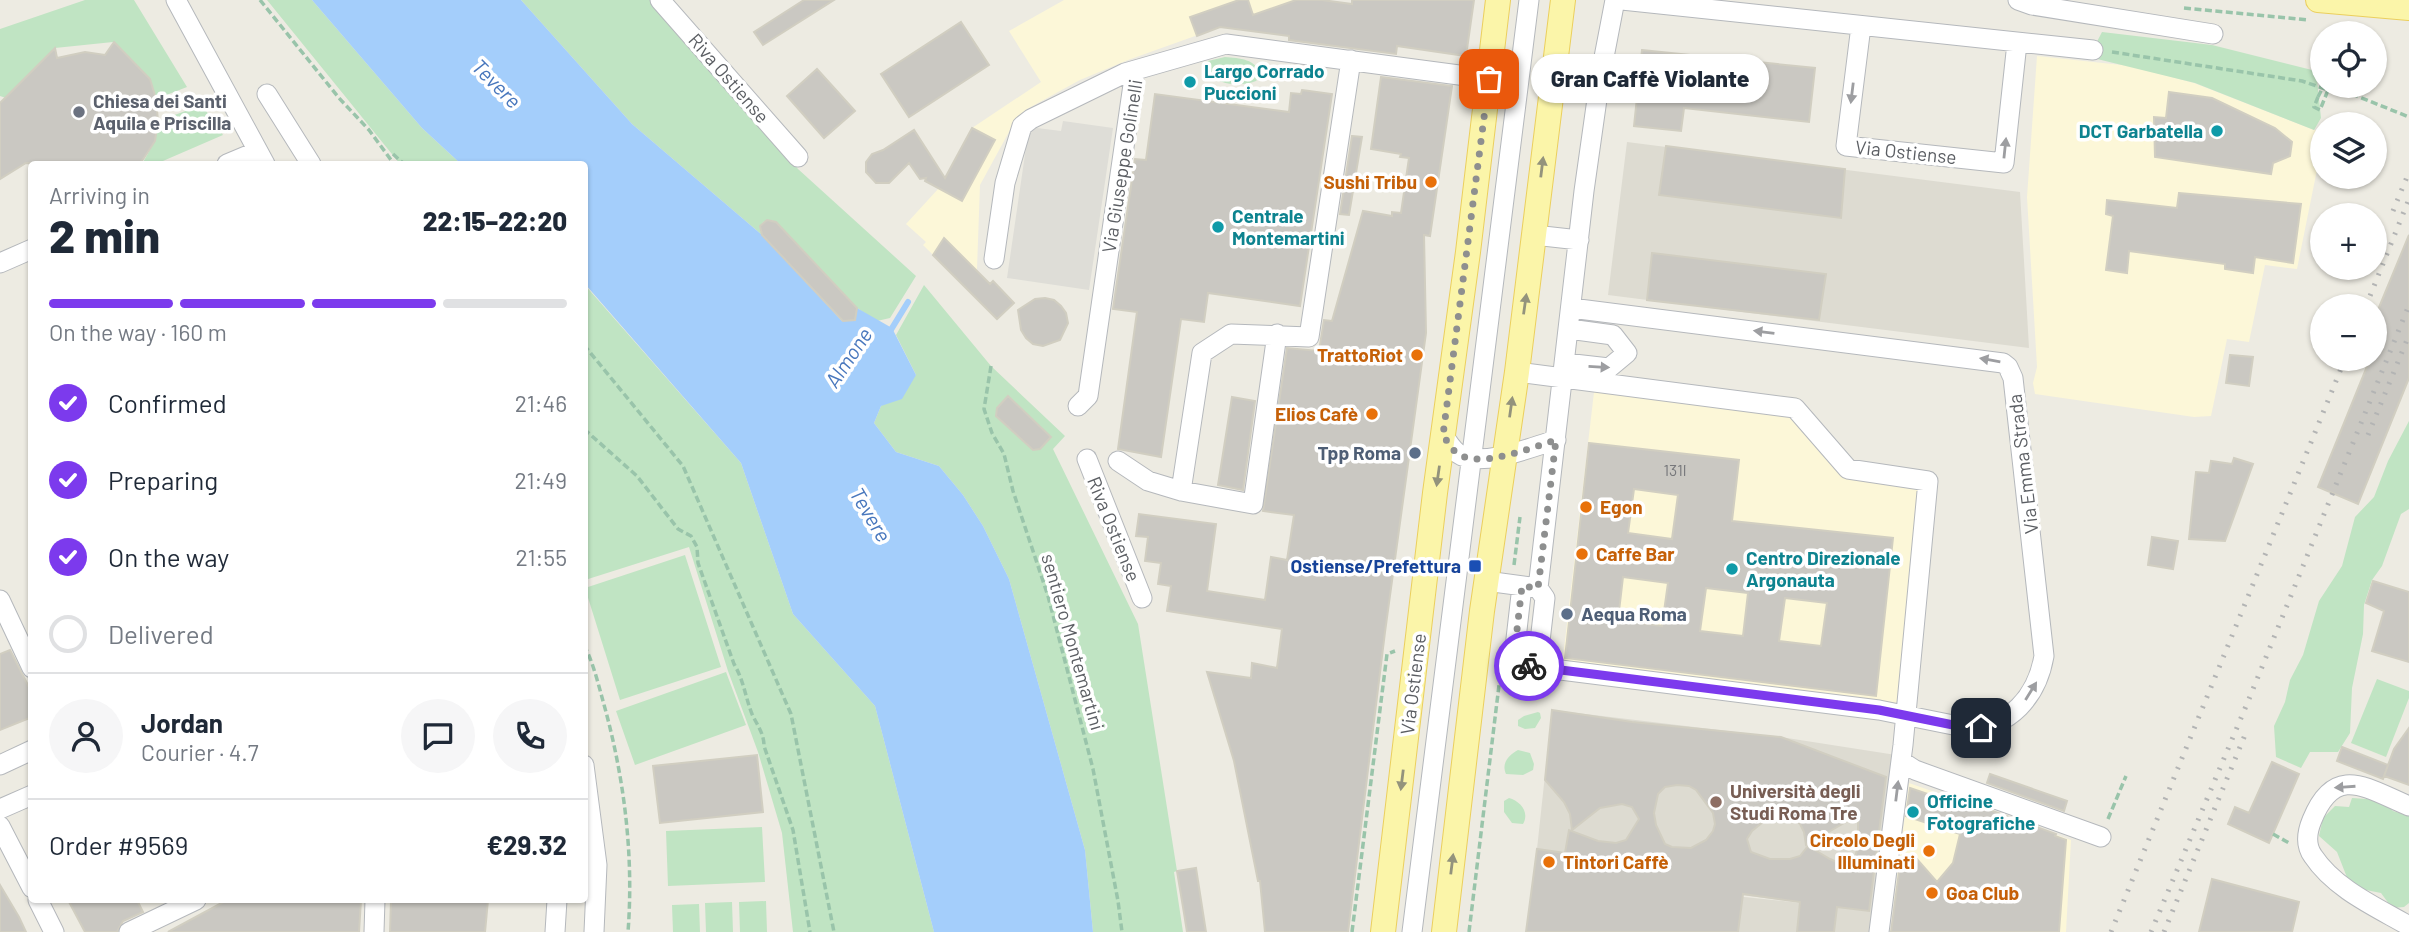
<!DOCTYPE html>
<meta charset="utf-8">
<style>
:root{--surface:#fff;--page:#f6f6f7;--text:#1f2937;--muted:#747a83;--line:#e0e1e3;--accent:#7c3aed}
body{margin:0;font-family:Barlow,sans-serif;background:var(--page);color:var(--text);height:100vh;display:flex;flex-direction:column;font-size:26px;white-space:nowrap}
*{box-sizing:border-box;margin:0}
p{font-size:23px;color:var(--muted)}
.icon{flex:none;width:38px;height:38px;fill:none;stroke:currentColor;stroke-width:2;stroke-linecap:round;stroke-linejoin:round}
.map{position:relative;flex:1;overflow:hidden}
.panel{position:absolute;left:28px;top:161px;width:560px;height:742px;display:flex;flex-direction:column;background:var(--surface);border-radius:7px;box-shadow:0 2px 5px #0004}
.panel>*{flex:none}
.buttons{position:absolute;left:2310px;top:21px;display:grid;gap:14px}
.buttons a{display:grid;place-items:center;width:77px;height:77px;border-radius:50%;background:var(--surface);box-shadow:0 2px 5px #0004;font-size:35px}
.pin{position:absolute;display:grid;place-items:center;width:60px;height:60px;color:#fff;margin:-30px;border-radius:14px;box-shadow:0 4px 10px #0006}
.courier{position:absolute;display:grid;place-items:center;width:70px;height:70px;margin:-35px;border:5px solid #7c3aed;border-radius:50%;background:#fff;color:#222;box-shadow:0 2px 9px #0007}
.bubble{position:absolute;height:49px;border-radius:24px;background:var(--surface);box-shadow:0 2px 5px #0004;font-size:23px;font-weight:800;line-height:49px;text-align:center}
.head em{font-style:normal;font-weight:800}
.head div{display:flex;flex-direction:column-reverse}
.head{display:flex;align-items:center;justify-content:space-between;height:119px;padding:0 21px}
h1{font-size:46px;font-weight:800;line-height:52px}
.bar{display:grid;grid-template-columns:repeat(4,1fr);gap:10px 7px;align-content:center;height:84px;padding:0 21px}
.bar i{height:9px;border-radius:5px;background:var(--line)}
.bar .selected{background:var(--accent)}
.bar p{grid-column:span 4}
.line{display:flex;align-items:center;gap:18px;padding:0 21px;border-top:2px solid var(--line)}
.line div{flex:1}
.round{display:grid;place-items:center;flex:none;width:74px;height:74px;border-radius:37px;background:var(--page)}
ol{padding:0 21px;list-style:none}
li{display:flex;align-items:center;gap:21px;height:77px}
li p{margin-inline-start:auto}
li .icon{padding:7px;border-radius:50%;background:var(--accent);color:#fff;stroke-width:4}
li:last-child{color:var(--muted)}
li i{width:38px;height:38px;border:4px solid var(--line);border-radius:50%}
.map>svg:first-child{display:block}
.commercial{fill:#fcf7d8}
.industrial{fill:#deddd7}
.education{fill:#dddbd1}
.green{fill:#c0e4c3}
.water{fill:#a4cefb}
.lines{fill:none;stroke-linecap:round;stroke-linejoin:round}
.stream{stroke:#a4cefb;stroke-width:6}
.building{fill:#cac8c2;stroke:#d1cec1;stroke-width:2;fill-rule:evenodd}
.minor-casing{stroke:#b5b8bc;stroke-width:21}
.major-casing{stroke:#ebcf5d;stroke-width:26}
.path{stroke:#99c4aa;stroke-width:3.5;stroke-dasharray:7 3.5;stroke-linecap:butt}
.minor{stroke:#fff;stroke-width:19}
.major{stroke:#fbf5a9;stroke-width:24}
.rail{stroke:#b3b4b4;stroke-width:5;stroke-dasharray:2 9;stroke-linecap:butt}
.path-bridge{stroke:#99c4aa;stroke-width:3.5;stroke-dasharray:7 3.5;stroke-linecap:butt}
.oneway{fill:#9d9ea1}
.oneway2{fill:#93937c}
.done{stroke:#8e8f8f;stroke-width:7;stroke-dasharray:0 12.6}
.route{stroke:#7c3aed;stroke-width:9}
.culture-dot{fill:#0f9aa8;stroke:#fff;stroke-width:2.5}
.worship-dot{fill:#6b7280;stroke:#fff;stroke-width:2.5}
.food-dot{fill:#e8710a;stroke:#fff;stroke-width:2.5}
.service-dot{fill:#5c6f8a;stroke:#fff;stroke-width:2.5}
.transit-dot{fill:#1a4fb4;stroke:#fff;stroke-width:2.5}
.education-dot{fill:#8d6e63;stroke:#fff;stroke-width:2.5}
.labels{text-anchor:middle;stroke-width:7;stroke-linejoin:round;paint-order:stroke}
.number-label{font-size:16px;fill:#77787b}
.culture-label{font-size:19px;font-weight:bold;fill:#0d838f;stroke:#fff;text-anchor:start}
.street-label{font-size:19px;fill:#5b5e63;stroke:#fff}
.worship-label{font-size:19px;font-weight:bold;fill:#5b616d;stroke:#fff;text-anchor:start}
.food-label{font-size:19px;font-weight:bold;fill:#c56008;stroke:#fff;text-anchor:end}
.service-label{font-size:19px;font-weight:bold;fill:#4e5e75;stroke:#fff;text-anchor:end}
.transit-label{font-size:19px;font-weight:bold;fill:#164399;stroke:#fff;text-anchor:end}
.education-label{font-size:19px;font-weight:bold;fill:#785e54;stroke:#fff;text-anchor:start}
.water-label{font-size:21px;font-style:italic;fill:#4877bd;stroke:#fff}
</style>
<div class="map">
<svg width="2409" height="932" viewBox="0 0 2409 932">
<rect width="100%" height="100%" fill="#edebe2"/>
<path class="commercial" d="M1064 0H1296L1128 60 1080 80 1027 109 1016 119 980 185 976 297 923 245 926 242 906 224 939 188 972 128 1041 82 1009 31Z
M2037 56 2131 66 2194 83 2314 130 2322 131V145L2297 269 2265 265 2249 342 2227 339 2211 416 2194 417 2035 394 2033 383 2037 367 2027 197Z
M1596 375 1799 398 1849 462 1919 471 1910 707 1562 666Z
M1909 783 2071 840 2066 932H1982L1894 902Z"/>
<path class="industrial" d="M1063 121 1113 128 1089 290 1007 278 1029 127 1061 131Z"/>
<path class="education" d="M1627 142 2020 192 2029 348 1608 295Z
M1552 710 1787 738 1896 755 1871 932H1702L1707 893 1819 905 1562 872 1537 849Z"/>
<path class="green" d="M85 0H134L187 87 156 99 150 79 113 42 55 48 6 98 0 96V29Z
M267 0H312L422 128 461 164H400Z
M521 0H651L798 169 916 276 890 318 877 321 857 308 776 222 771 220 763 222 760 230 762 235 632 124Z
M2102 32 2212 45 2316 71 2321 118 2314 130 2195 83 2089 57Z
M1225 57C1240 58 1256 59 1261 75L1256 81C1240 87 1221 85 1207 74L1205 67 1208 61Z
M202 105 223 135 156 164H142L155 141 158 121Z
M584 284 741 463 793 614 875 706 934 932H793L782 833 758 752 728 671 689 547 585 580Z
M924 285 991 366 1065 436 1053 449 1138 624 1177 871 1174 872 1183 932H1093L1085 850 1009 579 983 526 963 495 939 466 896 452 874 423 881 406 916 375 896 335Z
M2409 421V509L2401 514 2382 566 2372 580 2364 605 2363 634 2352 688 2350 733 2338 752H2310L2301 768 2276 757 2274 726 2285 702 2290 680 2303 655 2319 601 2342 566 2355 517 2374 497 2388 461Z
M685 555 721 667 620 700 585 588Z
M726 672 746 725 635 765 616 711Z
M2377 679 2409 691V698L2386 757 2351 743Z
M1538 712 1540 713 1541 718 1535 728 1525 729 1518 726V720L1524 716Z
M1518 750 1530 753 1534 764 1533 770 1523 775 1506 774C1501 763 1509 755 1518 750Z
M1509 798C1520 801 1530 812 1523 824L1512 823 1504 812V801Z
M2352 798 2382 800 2393 811 2409 816V903L2404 907 2392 908 2381 893 2361 889 2348 880 2337 852 2319 836 2323 818 2335 806 2349 807Z
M762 827 765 882 668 886 666 831Z
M766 901 767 932H740L739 902Z
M732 902 733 932H706L705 903Z
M699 904 700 932H673L672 905Z"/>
<path class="water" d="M312 0H521L632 124 762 235 842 321 855 318 857 308 892 328 916 375 902 399 881 406 874 423 896 452 939 466 963 495 983 526 1009 579 1085 850 1093 932H934L875 706 793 614 741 463 585 284 584 164H461L422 128Z"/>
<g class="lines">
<path class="stream" d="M889 333 908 302"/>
</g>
<path class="building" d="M804 0H834L763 45 754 32Z
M1239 0H1248L1253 15 1296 0H1322L1352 4V0H1474L1466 56 1397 46 1396 54 1289 40V36L1220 27 1197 36 1190 17Z
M961 22 989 65 909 117 881 74Z
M114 42 150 79 156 99 158 121 155 141 144 158 139 164 26 163 0 179V103L55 48 57 58 85 52 105 55Z
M1642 50 1815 68 1809 122 1684 108 1681 131 1634 126Z
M817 69 855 111 824 138 787 96Z
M1381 77 1452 86 1430 236 1424 235 1426 333 1385 632 1348 932H1265L1260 881H1258L1234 761 1207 672 1251 678 1252 663 1277 668 1282 629 1167 611 1171 586 1158 584 1161 563 1145 561 1148 537 1136 536 1139 514 1216 524 1207 591 1265 600 1271 557 1287 560 1294 515 1263 511 1287 348 1319 351 1324 320 1332 321 1363 211 1392 216V212L1401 213 1409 158 1400 157 1401 154 1371 149Z
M1302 90 1332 94 1300 306 1208 293 1204 322 1181 319 1161 457 1118 449 1137 312 1113 309 1135 159 1146 160 1155 94 1289 112 1291 93 1301 94Z
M2169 92 2212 98 2275 128 2292 142 2290 156 2273 163 2271 174 2155 157 2154 117 2166 118Z
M972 128 995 140 962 201 925 181 926 178 920 179 909 163 889 183H876L866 172V162L872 154 883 150 914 130 945 178Z
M1352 136 1362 137 1349 215 1340 214Z
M1666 146 1845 169 1841 218 1659 195Z
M2179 193 2301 204 2293 263 2255 257 2253 273 2225 269V264L2129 251 2127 273 2106 270 2113 216 2106 214 2107 200 2177 208Z
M767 220 776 222 857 308 855 320 843 321 762 235 760 226Z
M2409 235V378L2358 504 2318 487 2370 359H2375V346L2380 334 2375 332V317Z
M944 238 990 284 993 281 1014 303 997 319 933 255Z
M1652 253 1826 274 1819 320 1647 300Z
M1045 298 1054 300 1061 306 1066 313 1068 323 1060 340 1043 346 1033 344 1026 338 1021 330 1018 310 1035 299Z
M2230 355 2253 357 2249 386 2226 383Z
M1008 396 1051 437 1040 449 1033 450 996 416 997 408Z
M1232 397 1255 401 1243 490 1218 485Z
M1589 443 1739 460 1732 521 1893 538 1876 696 1565 658ZM1634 489 1678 495 1672 539 1628 533ZM1623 577 1668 583 1662 626 1618 620ZM1706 588 1748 593 1743 636 1700 631ZM1785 598 1827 603 1821 646 1779 641Z
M2234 458 2253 464 2225 541 2189 539 2196 472 2209 473 2211 461 2232 464Z
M2152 537 2178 541 2173 569 2148 565Z
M2373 581 2409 592V662L2372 651 2384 611 2366 603Z
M10 650 32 693V717L0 730V654Z
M1552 710 1632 722 1781 737 1886 777 1869 911 1837 907 1834 932H1797L1800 902 1743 894 1738 932H1526L1537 849 1565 853 1569 830 1598 841 1616 843 1626 840 1639 819 1632 807 1622 804 1600 808 1572 830 1570 814 1564 802 1545 780ZM1677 785 1689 786 1696 790 1713 813 1715 824 1713 831 1706 840 1691 848 1672 847 1665 844 1656 825 1654 813 1658 794 1665 787ZM1786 814 1800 824 1804 832 1806 845 1858 815V846L1852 869 1830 859 1808 846 1800 856 1790 859H1770L1751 852 1747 839 1752 831 1768 818Z
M2409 728V785L2384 776 2394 749Z
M2342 747 2388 765 2383 779 2337 761Z
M757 755 763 812 660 823 653 766Z
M2272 762 2299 774 2269 843 2228 824 2235 807 2249 813Z
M1990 774 2067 801 2064 811 1987 783Z
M1910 788 1977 811 1979 806 2056 834 2055 836 2066 840 2059 932H1891L1901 857 1916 858 1937 882 1953 863 1960 834 1906 816Z
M1196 868 1206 932H1187L1184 913 1177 871Z
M2212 879 2299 902 2292 932H2199Z
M0 885 19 917 26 932H0Z
M68 900H137L143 912 123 921 117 932H85Z
M227 900H361L359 932H168Z
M391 900H488L485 932H390Z"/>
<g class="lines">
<defs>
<path id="minor" d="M176 0 265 164
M660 0 798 157
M1622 0 2093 50
M2018 0 2032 5 2213 34
M1861 26 1846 146 2004 163 2017 43
M267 94 311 164
M227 164 258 151
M1534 235 1579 240
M994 259 1005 183 1022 126 1031 119 1125 73 1226 44 1489 79
M0 263 32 249
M1565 363 1609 368 1627 353 1613 335 1569 329
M1517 372 1795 408 1848 469 1928 481 1903 745 1879 932
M1078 406 1088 396 1135 71
M1443 435C1449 443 1453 452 1462 456 1487 466 1531 447 1556 440
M1087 459 1142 598
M1118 461 1148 481 1181 491 1253 504 1277 334
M1181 491 1202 353 1231 334 1309 337 1351 60
M1486 581 1538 588 1545 598 1537 667 1513 665 1522 586
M1538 588 1584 191 1600 78 1615 0
M0 600 32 668
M1537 667 1879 710 1968 728C2010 728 2037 696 2044 656L2013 378 2008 367 2003 363 1571 308
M1901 761 1915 770 2101 837
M0 765 32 750
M584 765 597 865 594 932
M2409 806C2366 788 2335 763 2312 820 2307 832 2305 845 2313 856 2335 889 2376 907 2409 926
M0 809 32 795
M0 826 32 888
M38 900 54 932
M129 932 196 900
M374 932 375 900
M555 932 557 900
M1412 932 1529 0"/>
<path id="major" d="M2318 0 2409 8
M1383 932 1435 493 1468 252 1498 0
M1444 932 1482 611 1517 372 1563 0"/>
</defs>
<use href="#minor" class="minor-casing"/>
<use href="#major" class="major-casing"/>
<path class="path" d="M260 0 339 98 369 130 394 164
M2184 8 2309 20
M2112 52 2302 81 2328 90 2320 110 2314 107 2318 97
M2332 86 2409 117
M393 154 404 164
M584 345 683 466 791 714 834 932
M991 366 984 409 992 433 1004 454 1013 491 1048 596 1093 769 1118 901 1122 932
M584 429 637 476 678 529 691 536 697 547 698 563 734 664C744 681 745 696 752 714 757 725 764 733 764 746L793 830 810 932
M1514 565 1520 517
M584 645C593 662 598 683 603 701 624 776 634 854 628 932
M2108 819 2126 776
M2273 834 2289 843
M1352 932 1387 654 1395 651
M1469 932 1500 677"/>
<use href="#minor" class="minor"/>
<use href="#major" class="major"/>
<path class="rail" d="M2393 211 2409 172
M2366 306 2409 199
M2368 435 2409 335
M2111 932 2345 359
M2151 932 2249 699 2409 305
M2164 932 2247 730"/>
<path class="path-bridge" d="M2318 97 2323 87"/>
</g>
<defs><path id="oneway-solid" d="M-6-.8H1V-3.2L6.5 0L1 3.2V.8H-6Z" transform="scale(1.75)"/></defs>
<g class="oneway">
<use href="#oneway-solid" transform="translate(1852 93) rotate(97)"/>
<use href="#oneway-solid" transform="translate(2005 148) rotate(-84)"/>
<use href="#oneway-solid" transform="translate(1764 332) rotate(-173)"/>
<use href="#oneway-solid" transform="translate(1990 360) rotate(-170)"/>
<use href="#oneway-solid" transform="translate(1599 367) rotate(3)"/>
<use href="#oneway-solid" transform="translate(2031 691) rotate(-58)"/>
<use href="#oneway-solid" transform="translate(2345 787) rotate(176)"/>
<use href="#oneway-solid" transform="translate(1897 791) rotate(-83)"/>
</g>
<g class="oneway2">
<use href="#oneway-solid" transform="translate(1542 167) rotate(-83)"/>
<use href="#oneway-solid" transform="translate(1525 304) rotate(-82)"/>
<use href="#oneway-solid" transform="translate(1511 407) rotate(-82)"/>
<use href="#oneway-solid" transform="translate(1438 476) rotate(98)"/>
<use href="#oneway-solid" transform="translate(1402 780) rotate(97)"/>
<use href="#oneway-solid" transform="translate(1452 864) rotate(-83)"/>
</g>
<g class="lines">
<path class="done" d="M1489 79 1443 435C1447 441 1451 449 1457 453 1479 470 1532 447 1556 440L1538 588 1522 586 1513 665 1529 666"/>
<path class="route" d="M1529 666 1879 710 1968 728H1981"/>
</g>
<g class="culture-dot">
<circle cx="1190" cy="82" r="7"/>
<circle cx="2217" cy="131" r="7"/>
<circle cx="1218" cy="227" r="7"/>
<circle cx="1732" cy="569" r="7"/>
<circle cx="1913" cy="812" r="7"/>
</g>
<circle class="worship-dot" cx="79" cy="112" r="7"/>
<g class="food-dot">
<circle cx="1431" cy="182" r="7"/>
<circle cx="1417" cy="355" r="7"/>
<circle cx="1372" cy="414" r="7"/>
<circle cx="1586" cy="507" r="7"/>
<circle cx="1582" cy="554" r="7"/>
<circle cx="1929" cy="851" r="7"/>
<circle cx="1549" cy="862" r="7"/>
<circle cx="1932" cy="893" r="7"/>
</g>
<g class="service-dot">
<circle cx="1415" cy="453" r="7"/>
<circle cx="1567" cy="614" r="7"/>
</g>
<rect class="transit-dot" x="1468" y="559" width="14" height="14" rx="3.5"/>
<circle class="education-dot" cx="1716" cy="802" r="7"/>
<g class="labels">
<g class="number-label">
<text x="1675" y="476">131l</text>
</g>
<g class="culture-label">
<text x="1204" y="78">Largo Corrado<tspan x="1204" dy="22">Puccioni</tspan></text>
<text x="2203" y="138" text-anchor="end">DCT Garbatella</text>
<text x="1232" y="223">Centrale<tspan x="1232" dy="22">Montemartini</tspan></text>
<text x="1746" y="565">Centro Direzionale<tspan x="1746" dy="22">Argonauta</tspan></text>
<text x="1927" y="808">Officine<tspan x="1927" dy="22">Fotografiche</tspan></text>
</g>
<g class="street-label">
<text transform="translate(729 78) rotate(49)" y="7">Riva Ostiense</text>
<text transform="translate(1906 152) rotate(6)" y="7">Via Ostiense</text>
<text transform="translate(1122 166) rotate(-81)" y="7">Via Giuseppe Golinelli</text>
<text transform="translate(2023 464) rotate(-97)" y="7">Via Emma Strada</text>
<text transform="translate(1114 529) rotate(68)" y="7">Riva Ostiense</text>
<text transform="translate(1073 642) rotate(74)" y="7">sentiero Montemartini</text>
<text transform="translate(1413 684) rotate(-83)" y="7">Via Ostiense</text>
</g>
<g class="worship-label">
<text x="93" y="108">Chiesa dei Santi<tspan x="93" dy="22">Aquila e Priscilla</tspan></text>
</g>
<g class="food-label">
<text x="1417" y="189">Sushi Tribu</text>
<text x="1403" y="362">TrattoRiot</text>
<text x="1358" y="421">Elios Cafè</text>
<text x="1600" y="514" text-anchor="start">Egon</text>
<text x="1596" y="561" text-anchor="start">Caffe Bar</text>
<text x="1915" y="847">Circolo Degli<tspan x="1915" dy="22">Illuminati</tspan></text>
<text x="1563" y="869" text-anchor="start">Tintori Caffè</text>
<text x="1946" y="900" text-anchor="start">Goa Club</text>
</g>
<g class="service-label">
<text x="1401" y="460">Tpp Roma</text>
<text x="1581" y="621" text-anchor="start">Aequa Roma</text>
</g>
<g class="transit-label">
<text x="1461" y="573">Ostiense/Prefettura</text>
</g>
<g class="education-label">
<text x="1730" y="798">Università degli<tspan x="1730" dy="22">Studi Roma Tre</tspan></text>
</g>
<g class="water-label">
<text transform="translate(496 84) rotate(45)" y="7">Tevere</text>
<text transform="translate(849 358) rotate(-56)" y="7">Almone</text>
<text transform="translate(870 515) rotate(59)" y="7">Tevere</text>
</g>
</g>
</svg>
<div class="buttons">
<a><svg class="icon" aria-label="locate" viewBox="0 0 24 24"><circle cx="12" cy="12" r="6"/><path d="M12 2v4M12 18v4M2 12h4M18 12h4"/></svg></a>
<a><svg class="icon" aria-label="layers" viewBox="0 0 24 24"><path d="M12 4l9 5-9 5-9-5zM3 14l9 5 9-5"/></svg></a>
<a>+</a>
<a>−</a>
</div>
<div class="pin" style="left:1489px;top:79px;background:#ea580c"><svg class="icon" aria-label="bag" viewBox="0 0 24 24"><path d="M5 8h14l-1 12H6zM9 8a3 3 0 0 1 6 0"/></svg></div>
<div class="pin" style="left:1981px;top:728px;background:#1f2937"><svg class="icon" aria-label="home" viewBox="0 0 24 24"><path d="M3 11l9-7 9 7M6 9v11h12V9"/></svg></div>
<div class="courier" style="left:1529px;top:666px"><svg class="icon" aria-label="bike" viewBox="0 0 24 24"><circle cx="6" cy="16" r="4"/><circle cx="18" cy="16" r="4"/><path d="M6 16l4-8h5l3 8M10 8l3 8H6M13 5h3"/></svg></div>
<div class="bubble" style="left:1531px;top:54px;width:238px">Gran Caffè Violante</div>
<section class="panel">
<div class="head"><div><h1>2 min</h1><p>Arriving in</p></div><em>22:15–22:20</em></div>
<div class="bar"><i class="selected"></i><i class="selected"></i><i class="selected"></i><i></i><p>On the way · 160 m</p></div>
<ol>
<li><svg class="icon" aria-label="check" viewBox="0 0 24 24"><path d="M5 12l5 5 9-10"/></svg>Confirmed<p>21:46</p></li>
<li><svg class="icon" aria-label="check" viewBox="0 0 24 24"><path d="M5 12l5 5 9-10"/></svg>Preparing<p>21:49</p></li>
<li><svg class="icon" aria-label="check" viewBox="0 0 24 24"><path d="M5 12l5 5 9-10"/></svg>On the way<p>21:55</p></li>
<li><i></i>Delivered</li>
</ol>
<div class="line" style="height:126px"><a class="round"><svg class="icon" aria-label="person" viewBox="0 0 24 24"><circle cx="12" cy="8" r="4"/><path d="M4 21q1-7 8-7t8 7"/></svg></a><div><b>Jordan</b><p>Courier · 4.7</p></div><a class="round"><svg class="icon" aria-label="chat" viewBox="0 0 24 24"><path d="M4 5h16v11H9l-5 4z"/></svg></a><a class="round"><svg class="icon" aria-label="phone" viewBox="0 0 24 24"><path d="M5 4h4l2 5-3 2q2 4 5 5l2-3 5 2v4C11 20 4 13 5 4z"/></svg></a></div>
<div class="line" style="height:91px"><div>Order #9569</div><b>€29.32</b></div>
</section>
</div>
